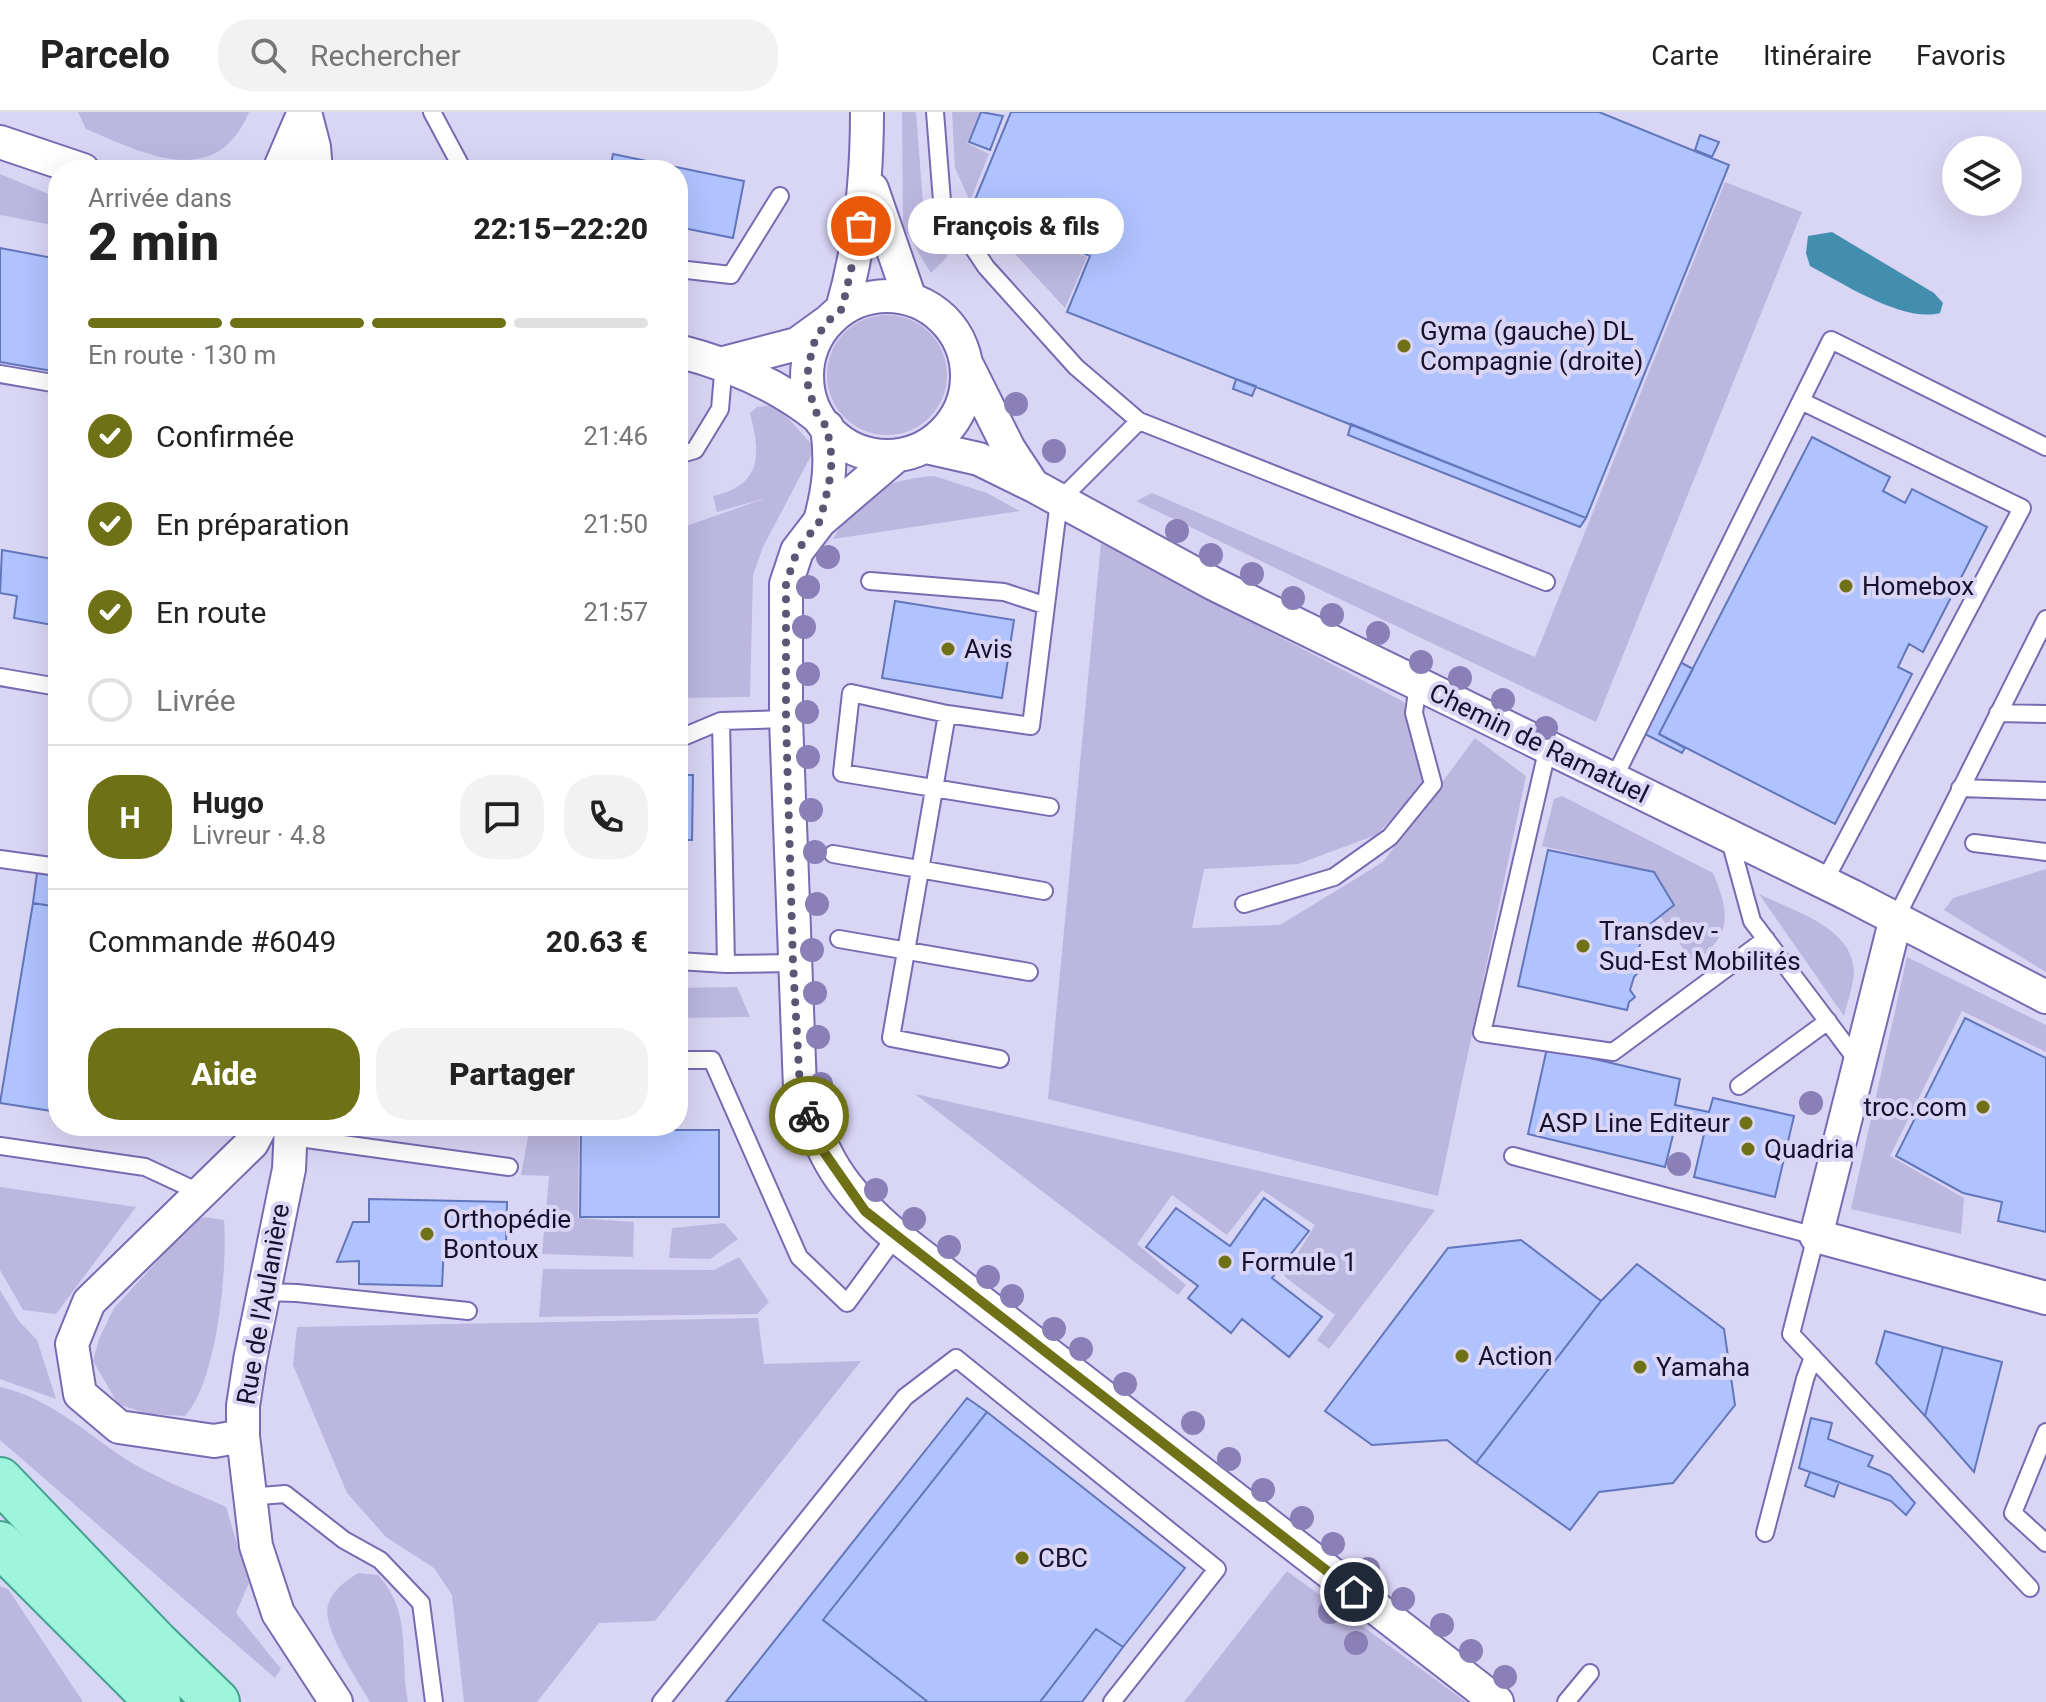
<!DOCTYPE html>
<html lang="fr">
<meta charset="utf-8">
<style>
:root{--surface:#fff;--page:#f2f2f2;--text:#222;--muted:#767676;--line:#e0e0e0;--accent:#6f7116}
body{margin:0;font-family:Roboto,sans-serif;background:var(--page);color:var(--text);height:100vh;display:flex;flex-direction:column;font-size:30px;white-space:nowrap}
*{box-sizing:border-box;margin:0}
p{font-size:26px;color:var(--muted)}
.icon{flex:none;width:44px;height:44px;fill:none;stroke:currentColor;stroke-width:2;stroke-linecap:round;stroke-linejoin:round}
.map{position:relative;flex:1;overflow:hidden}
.details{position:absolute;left:48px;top:48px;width:640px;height:976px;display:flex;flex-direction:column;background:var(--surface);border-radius:32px;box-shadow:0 8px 32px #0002}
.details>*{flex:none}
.tools{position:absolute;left:1942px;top:24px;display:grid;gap:16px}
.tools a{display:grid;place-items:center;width:80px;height:80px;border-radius:50%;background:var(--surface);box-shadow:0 8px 32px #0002;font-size:40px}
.pin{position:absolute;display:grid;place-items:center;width:68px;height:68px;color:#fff;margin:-34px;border:4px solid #fff;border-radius:50%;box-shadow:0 2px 8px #0007}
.courier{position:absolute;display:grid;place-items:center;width:80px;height:80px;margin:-40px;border:6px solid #6f7116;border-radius:50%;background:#fff;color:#222;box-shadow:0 2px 10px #0007}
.bubble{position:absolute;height:56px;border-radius:28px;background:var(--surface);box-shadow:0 8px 32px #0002;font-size:26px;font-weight:800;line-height:56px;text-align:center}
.headline em{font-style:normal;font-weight:800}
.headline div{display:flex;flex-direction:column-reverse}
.headline{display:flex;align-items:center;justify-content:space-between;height:136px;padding:0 40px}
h1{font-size:52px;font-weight:800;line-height:60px}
.bar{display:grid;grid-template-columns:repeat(4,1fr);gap:12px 8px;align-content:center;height:96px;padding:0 40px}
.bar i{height:10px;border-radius:6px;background:var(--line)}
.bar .selected{background:var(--accent)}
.bar p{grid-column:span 4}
.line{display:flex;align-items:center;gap:20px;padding:0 40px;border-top:2px solid var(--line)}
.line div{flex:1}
.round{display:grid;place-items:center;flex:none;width:84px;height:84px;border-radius:32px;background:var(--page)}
ol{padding:0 40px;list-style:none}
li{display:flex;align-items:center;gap:24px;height:88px}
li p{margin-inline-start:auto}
li .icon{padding:8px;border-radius:50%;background:var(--accent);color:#fff;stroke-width:4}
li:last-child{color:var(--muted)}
li i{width:44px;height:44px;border:4px solid var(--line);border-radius:50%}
.button{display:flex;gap:16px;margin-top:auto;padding:16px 40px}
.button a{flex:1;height:92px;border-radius:32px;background:var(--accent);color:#fff;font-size:32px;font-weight:800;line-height:92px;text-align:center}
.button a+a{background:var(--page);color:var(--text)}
header{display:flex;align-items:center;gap:48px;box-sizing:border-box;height:112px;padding:0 40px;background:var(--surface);border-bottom:2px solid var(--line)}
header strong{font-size:38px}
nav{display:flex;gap:44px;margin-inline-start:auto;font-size:28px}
.search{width:560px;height:72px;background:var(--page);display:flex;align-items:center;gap:20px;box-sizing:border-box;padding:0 28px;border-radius:32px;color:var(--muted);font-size:30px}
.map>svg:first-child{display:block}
.green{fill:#bcb7df}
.water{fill:#438daf}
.building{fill:#b0c3ff;stroke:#6276bb;stroke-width:2}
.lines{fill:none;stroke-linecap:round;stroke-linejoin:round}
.service-casing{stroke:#776bb2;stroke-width:20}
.minor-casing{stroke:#776bb2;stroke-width:36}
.primary-casing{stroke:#43a18f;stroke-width:48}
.service{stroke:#fff;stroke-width:16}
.minor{stroke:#fff;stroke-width:32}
.primary{stroke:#9df5dc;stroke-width:44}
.tree{fill:#8a7fb6}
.done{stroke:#5b5673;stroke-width:8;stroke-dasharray:0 14.4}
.route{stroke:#6f7116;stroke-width:10}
.poi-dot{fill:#6f7116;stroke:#d9d5f5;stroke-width:3}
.labels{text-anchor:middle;stroke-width:8;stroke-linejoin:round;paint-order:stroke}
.poi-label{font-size:26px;fill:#17112d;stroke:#d9d5f5;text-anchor:start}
.street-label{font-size:26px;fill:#17112d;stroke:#d9d5f5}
</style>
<header>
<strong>Parcelo</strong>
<div class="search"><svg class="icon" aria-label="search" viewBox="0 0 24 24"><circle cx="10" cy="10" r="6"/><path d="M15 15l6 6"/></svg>Rechercher</div>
<nav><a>Carte</a><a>Itinéraire</a><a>Favoris</a></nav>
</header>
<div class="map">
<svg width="2046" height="1590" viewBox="0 0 2046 1590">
<rect width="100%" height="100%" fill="#d9d5f5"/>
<path class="green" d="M78 0H249C216 80 143 41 86 17Z
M902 0H916L925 118 948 144 931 161 903 115Z
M952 0H980L967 31 989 42 970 89 955 56Z
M0 62 58 86V114L0 103Z
M1725 70 1802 100 1596 610 1136 389 1152 381 1535 545Z
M980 104 1087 145 1065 196Z
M827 263a60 60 0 1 1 120 0a60 60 0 1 1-120 0Z
M776 293 815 336 763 435 753 463 750 585 678 586V417L766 386 717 400 713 384C762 373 761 343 750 301L757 295Z
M934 364 987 381 1020 399 833 427C859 382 882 368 934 364Z
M1101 431 1404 590 1426 672 1376 723 1298 752 1204 757 1192 816 1280 813 1383 750 1475 626 1526 664 1438 1084 1048 987Z
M1562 684 1713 761C1731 804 1731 822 1694 852L1660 804 1674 793 1654 760 1542 734 1554 687Z
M2046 757V860L1944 798 1953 786Z
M1759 782C1793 799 1854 815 1854 861 1853 875 1847 891 1844 904Z
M1907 845 2046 913V940L1962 899 1890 1044 1964 1086 1961 1122 1851 1097Z
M737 875 750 905 678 906V876Z
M915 982 1435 1098 1329 1237 1317 1228 1335 1203 1284 1164 1315 1113 1262 1078 1227 1123 1172 1083 1137 1132 1186 1173 1178 1183Z
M530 1014H579L578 1106 634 1110 633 1145 542 1142 549 1064 521 1063Z
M0 1075 136 1095 56 1202 23 1198 0 1158Z
M204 1105 224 1108C228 1154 217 1270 185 1304L148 1302 118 1292 93 1249 99 1227 114 1196 161 1145 182 1116Z
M724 1111 738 1127 710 1147 669 1146 672 1116Z
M739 1145 769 1190 757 1202 539 1205 543 1157 714 1158Z
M0 1178 18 1208 37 1228 56 1287 0 1267Z
M758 1206 764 1252 861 1249 655 1509 599 1511 537 1590H464L452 1483 434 1456 386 1425 347 1381 293 1253 297 1215Z
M0 1275C53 1287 87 1323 132 1351 161 1368 195 1381 226 1395L249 1471 236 1501 281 1557 275 1566 0 1328Z
M1287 1459 1466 1590H1184Z
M358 1461 378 1463C413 1501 399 1543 408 1590H370C358 1569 321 1515 328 1493 333 1477 345 1470 358 1461Z
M0 1474 8 1477 83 1590H0Z"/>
<path class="water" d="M1832 120 1934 181 1943 191 1940 201C1904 211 1844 172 1810 154L1806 141 1808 124Z"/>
<path class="building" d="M981 0 1003 4 990 38 969 30Z
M1011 0H1599L1729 53 1586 406 1067 200 1090 144 972 95Z
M1700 23 1719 30 1712 45 1695 38Z
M613 42 744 69 733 126 678 115V58H610Z
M0 136 58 147V260L0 250Z
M1236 267 1256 274 1252 284 1233 277Z
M1351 312 1586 406 1580 415 1348 323Z
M1812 325 1890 365 1883 379 1905 391 1912 377 1987 415 1923 540 1909 532 1898 555 1912 562 1835 712 1659 622Z
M2 438 58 448V514L14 506 17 484 0 481Z
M895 489 1014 508 1002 586 882 566Z
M1680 550 1693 557 1659 622 1685 636 1682 641 1643 621Z
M678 663H693L692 728H678Z
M1548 738 1654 760 1674 793 1644 817 1635 851 1641 857 1634 865 1630 878 1635 885 1629 890 1627 898 1518 874Z
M37 761 58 764V795L33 791Z
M33 791 58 795V1000L0 991Z
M1965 906 2046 946V1120L1998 1109 2002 1090 1963 1081 1896 1044Z
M1547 936 1680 967 1675 993 1709 1000 1713 986 1794 1004 1775 1085 1694 1065 1704 1022 1675 1015 1665 1055 1528 1022Z
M475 1014H530V1022H475Z
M581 1018H719V1105H580Z
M1264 1086 1309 1119 1272 1166 1322 1205 1289 1245 1242 1207 1231 1221 1188 1186 1198 1174 1146 1135 1176 1096 1230 1134Z
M369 1087 507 1090 506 1135 444 1134 442 1174 359 1172V1149L337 1150 353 1110H369Z
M1521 1128 1601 1189 1476 1351 1447 1328 1372 1333 1325 1299 1448 1136Z
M1637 1152 1724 1217 1735 1293 1673 1371 1599 1380 1570 1418 1476 1351 1601 1189Z
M1885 1219 1943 1235 1925 1304 1876 1251Z
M1943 1235 2002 1250 1974 1360 1925 1304Z
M967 1286 987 1300 823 1508 928 1590H726Z
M987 1300 1185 1456 1123 1535 1096 1517 1040 1590H928L823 1508Z
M1811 1306 1832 1311 1828 1327 1873 1344 1868 1354 1890 1363 1915 1391 1906 1403 1891 1389 1799 1356Z
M1810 1360 1839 1370 1834 1385 1805 1374Z
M1096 1517 1123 1535 1082 1590H1040Z"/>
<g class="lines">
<defs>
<path id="service" d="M432 0 463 58
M935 0 942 89 986 155 1076 255 1139 309 1546 470
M678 157 731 163 780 84
M0 262 58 272
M1801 289 2022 396 1824 770
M678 343 695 338 720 297 724 251
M870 469 1004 480 1044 493
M0 565 58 575
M1998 601 2046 602
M947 602 891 926 1000 947
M786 607 721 609 726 852 793 851
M678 627 721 609
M1548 635 1482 921 1613 940 1766 827
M1613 668 1831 228 2046 335
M1960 676 2046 679
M1050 695 842 661 851 581 947 602 1031 614 1059 389 1139 309
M1729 725 1752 809 1859 951
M1974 731 2046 740
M833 742 1044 779
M0 747 58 755
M1244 792 1334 765 1390 725 1433 672 1414 601 1418 572
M1896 806 2046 507
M839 827 1029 860
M678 849 726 852
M678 948H712L799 1145 847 1191 896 1124
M1739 974 1828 909
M292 1025 509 1055
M0 1034 145 1055 201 1081
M1513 1044 1816 1124 1791 1222 2030 1476
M262 1180 297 1181 468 1199
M2046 1320 2013 1401 2046 1431
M248 1385 285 1382 344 1428 380 1448 421 1491 434 1590
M1765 1421 1805 1267 1813 1245
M661 1590 905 1285 956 1246 1217 1457 1112 1590
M1566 1590 1590 1561"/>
<path id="minor" d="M305 0 314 35 316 58
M0 30 83 58
M279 58 304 0
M872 77 910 187
M807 264a80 80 0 1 1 160 0a80 80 0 1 1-160 0Z
M842 197C861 132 867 68 867 0
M678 239C729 252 777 272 818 305
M724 251 797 232 826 211
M968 255 1009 337 1032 372
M926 335 979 347 1034 374 1214 472 1852 784 2046 885
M896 344 820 409 797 439 786 472V607L800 976C822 1044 840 1077 896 1124L1497 1590
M820 409C829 376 832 350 827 315
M1896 806 1816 1124 2046 1186
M291 1014 289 1057 250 1248 243 1294V1324L256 1434 278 1501 336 1590
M243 1324 214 1329 119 1315 80 1282 72 1232 89 1190 252 1031 261 1014"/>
<path id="primary" d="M0 1368 156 1531 217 1590
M0 1432 158 1590"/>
</defs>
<use href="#service" class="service-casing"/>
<use href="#minor" class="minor-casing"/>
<use href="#primary" class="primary-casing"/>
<use href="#service" class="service"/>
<use href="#minor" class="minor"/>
<use href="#primary" class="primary"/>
</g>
<g class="tree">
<circle cx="1016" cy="292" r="12"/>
<circle cx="1054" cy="339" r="12"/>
<circle cx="1177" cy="419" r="12"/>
<circle cx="1211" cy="443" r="12"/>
<circle cx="828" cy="445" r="12"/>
<circle cx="1252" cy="462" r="12"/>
<circle cx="808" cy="475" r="12"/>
<circle cx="1293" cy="486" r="12"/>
<circle cx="1332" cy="503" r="12"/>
<circle cx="804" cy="515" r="12"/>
<circle cx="1378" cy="521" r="12"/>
<circle cx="1421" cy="550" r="12"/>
<circle cx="808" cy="562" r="12"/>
<circle cx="1460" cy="566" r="12"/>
<circle cx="1503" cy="588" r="12"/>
<circle cx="807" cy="600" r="12"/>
<circle cx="1546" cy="616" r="12"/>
<circle cx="808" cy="645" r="12"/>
<circle cx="811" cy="698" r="12"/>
<circle cx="815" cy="740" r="12"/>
<circle cx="817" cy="792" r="12"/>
<circle cx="812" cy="838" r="12"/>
<circle cx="815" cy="881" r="12"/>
<circle cx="818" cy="925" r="12"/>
<circle cx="821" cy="972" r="12"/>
<circle cx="1811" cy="991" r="12"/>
<circle cx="1679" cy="1052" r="12"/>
<circle cx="876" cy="1078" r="12"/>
<circle cx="914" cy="1107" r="12"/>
<circle cx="949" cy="1135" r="12"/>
<circle cx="988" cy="1165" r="12"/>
<circle cx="1012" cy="1184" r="12"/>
<circle cx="1054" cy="1217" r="12"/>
<circle cx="1081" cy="1237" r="12"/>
<circle cx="1125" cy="1272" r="12"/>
<circle cx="1193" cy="1311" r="12"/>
<circle cx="1229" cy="1347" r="12"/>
<circle cx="1263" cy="1378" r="12"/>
<circle cx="1302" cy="1406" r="12"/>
<circle cx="1333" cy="1432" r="12"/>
<circle cx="1368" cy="1457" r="12"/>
<circle cx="1403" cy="1487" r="12"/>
<circle cx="1330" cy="1500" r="12"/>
<circle cx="1442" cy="1513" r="12"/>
<circle cx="1356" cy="1531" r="12"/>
<circle cx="1471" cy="1539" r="12"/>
<circle cx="1505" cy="1565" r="12"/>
</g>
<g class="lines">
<path class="done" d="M809 1004 800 976 793 851 786 607V472L797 439 820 409 829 372 832 347 827 315 818 305 808 276V255L815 228 826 211 842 197 861 114"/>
<path class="route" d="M809 1004 819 1033 865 1099 1354 1480"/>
</g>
<g class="poi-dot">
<circle cx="1404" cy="234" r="8"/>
<circle cx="1846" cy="474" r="8"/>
<circle cx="948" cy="537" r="8"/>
<circle cx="1583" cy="834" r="8"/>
<circle cx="1983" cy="995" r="8"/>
<circle cx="1746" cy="1011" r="8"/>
<circle cx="1748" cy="1037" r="8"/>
<circle cx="427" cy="1122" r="8"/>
<circle cx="1225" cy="1150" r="8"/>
<circle cx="1462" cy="1244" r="8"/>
<circle cx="1640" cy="1255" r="8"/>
<circle cx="1022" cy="1446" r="8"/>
</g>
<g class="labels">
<g class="poi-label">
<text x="1420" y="228">Gyma (gauche) DL<tspan x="1420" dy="30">Compagnie (droite)</tspan></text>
<text x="1862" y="483">Homebox</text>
<text x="964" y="546">Avis</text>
<text x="1599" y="828">Transdev -<tspan x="1599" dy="30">Sud-Est Mobilités</tspan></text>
<text x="1967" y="1004" text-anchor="end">troc.com</text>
<text x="1730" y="1020" text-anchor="end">ASP Line Editeur</text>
<text x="1764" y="1046">Quadria</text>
<text x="443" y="1116">Orthopédie<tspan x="443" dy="30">Bontoux</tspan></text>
<text x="1241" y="1159">Formule 1</text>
<text x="1478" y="1253">Action</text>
<text x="1656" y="1264">Yamaha</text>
<text x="1038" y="1455">CBC</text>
</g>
<g class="street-label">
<text transform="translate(1539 631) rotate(26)" y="9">Chemin de Ramatuel</text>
<text transform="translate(263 1192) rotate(-80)" y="9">Rue de l'Aulanière</text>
</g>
</g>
</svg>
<div class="tools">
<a><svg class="icon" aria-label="layers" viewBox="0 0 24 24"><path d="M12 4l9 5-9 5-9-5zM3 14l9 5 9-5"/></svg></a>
</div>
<div class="pin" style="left:861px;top:114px;background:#ea580c"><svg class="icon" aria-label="bag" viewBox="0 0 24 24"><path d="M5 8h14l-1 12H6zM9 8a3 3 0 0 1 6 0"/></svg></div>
<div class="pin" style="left:1354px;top:1480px;background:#1f2937"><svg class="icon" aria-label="home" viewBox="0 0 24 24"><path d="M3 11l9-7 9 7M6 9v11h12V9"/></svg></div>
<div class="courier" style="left:809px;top:1004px"><svg class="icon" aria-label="bike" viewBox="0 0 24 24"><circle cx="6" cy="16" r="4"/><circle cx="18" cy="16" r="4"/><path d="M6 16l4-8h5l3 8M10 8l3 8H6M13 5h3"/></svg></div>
<div class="bubble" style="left:908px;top:86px;width:216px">François &amp; fils</div>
<section class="details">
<div class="headline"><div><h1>2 min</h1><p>Arrivée dans</p></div><em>22:15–22:20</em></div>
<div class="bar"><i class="selected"></i><i class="selected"></i><i class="selected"></i><i></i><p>En route · 130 m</p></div>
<ol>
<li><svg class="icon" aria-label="check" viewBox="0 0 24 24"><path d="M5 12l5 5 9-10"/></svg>Confirmée<p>21:46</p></li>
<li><svg class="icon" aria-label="check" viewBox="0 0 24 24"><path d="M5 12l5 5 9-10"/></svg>En préparation<p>21:50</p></li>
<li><svg class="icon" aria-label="check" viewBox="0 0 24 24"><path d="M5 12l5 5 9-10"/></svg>En route<p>21:57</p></li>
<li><i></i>Livrée</li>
</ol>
<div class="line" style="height:144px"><b class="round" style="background:var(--accent);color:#fff">H</b><div><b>Hugo</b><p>Livreur · 4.8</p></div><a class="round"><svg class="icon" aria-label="chat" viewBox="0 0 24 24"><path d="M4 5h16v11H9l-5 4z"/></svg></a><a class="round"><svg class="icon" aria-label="phone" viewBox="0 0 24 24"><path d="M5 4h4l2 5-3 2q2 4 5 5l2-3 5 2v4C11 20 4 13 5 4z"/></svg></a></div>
<div class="line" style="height:104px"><div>Commande #6049</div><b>20.63 €</b></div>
<div class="button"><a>Aide</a><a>Partager</a></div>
</section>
</div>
